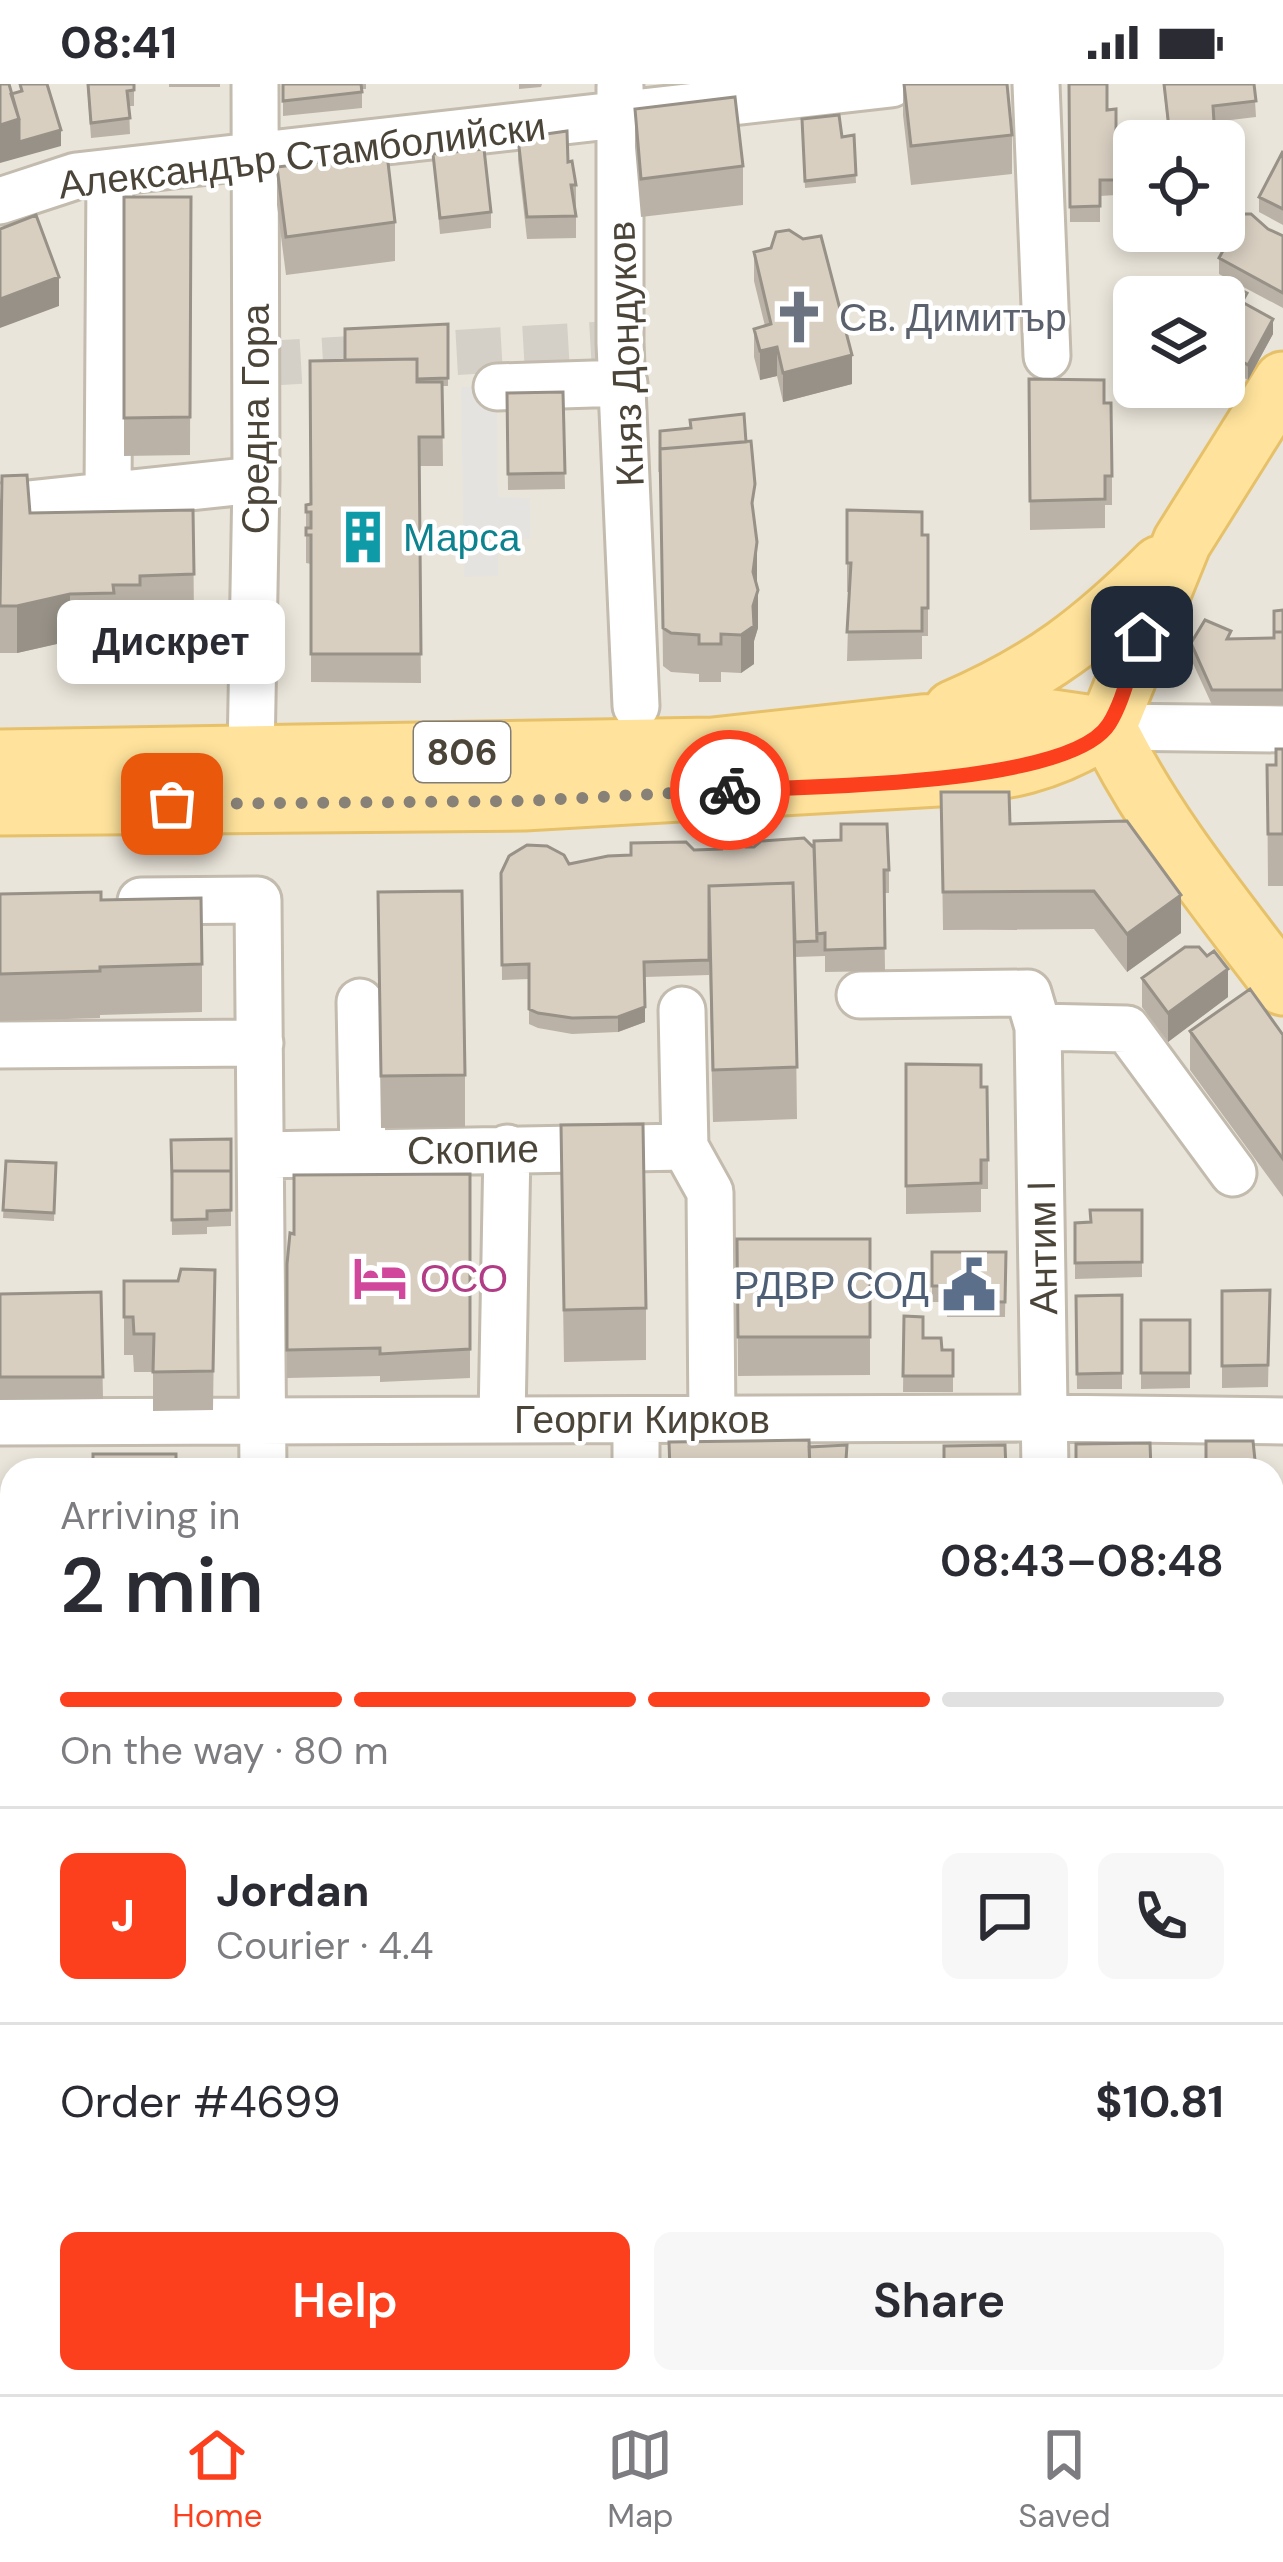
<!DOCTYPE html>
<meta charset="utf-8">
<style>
:root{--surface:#fff;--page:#f7f7f7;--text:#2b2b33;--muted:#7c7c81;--line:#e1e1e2;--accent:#fc3f1d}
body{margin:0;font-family:"DM Sans",sans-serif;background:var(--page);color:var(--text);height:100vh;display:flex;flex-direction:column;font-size:45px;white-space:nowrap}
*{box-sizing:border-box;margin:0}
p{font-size:39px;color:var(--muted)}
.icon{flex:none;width:66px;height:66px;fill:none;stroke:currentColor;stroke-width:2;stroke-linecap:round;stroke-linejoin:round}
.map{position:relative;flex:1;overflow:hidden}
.details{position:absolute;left:0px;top:1374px;width:1284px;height:936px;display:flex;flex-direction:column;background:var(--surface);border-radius:36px 36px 0 0;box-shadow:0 6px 18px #0003}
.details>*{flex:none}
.controls{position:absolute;left:1113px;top:36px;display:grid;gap:24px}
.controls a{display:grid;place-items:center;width:132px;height:132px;border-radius:18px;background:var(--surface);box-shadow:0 6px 18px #0003;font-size:60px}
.pin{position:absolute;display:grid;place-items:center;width:102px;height:102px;color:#fff;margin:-51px;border-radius:24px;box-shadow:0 6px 18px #0006}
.courier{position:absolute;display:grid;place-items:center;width:120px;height:120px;margin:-60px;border:9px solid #fc3f1d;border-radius:50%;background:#fff;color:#222;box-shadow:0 3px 15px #0007}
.bubble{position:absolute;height:84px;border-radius:18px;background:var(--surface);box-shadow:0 6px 18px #0003;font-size:39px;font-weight:600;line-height:84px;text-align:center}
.overview em{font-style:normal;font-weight:600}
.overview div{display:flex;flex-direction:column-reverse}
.overview{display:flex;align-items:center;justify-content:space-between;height:204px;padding:0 60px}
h1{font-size:78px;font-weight:600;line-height:90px}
.bar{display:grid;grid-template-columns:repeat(4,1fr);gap:18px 12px;align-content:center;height:144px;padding:0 60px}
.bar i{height:15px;border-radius:9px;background:var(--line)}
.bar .active{background:var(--accent)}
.bar p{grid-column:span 4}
.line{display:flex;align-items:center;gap:30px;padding:0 60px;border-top:3px solid var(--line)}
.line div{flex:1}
.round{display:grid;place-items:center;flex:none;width:126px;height:126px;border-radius:18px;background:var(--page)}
.cta{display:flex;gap:24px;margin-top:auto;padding:24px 60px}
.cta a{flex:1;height:138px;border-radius:18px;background:var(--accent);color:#fff;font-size:48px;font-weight:600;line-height:138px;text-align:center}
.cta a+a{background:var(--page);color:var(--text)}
.status{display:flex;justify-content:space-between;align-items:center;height:84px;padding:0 60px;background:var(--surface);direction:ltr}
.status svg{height:33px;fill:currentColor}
.menu{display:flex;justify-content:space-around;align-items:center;height:168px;border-top:3px solid var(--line);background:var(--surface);font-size:33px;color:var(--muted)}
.menu a{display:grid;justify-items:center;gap:6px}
.menu .active{color:var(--accent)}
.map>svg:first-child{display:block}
.residential{fill:#eae5da;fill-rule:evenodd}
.education{fill:#efe8d6}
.green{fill:#d2eab5}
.parking{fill:#e5e3e0}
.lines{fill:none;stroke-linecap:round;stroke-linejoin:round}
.minor-tunnel{stroke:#d4d0c8;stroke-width:45;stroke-dasharray:45 22;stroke-linecap:butt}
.minor-casing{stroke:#c2bbae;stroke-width:51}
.major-casing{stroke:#e6c16a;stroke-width:63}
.minor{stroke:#fff;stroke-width:45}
.major{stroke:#ffe39c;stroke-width:57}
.wall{fill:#bab2a6}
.shaded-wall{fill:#979187}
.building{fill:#d8cfc1;stroke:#979187;stroke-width:3}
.done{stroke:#878178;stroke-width:12;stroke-dasharray:0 21.6}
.route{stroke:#fc3f1d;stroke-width:15}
.labels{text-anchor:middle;stroke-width:9;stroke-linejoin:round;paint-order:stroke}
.shield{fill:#fff;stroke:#817c74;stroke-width:3}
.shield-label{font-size:36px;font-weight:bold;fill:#4b4439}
.street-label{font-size:39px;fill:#4b4439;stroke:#fff}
.worship-label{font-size:39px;fill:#5b616d;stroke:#fff;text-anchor:start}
.culture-label{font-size:39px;fill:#0d838f;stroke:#fff;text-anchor:start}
.hotel-label{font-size:39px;fill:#b23c85;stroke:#fff;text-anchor:start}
.service-label{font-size:39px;fill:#4e5e75;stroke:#fff;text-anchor:end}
</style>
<div class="status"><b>08:41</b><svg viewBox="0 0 49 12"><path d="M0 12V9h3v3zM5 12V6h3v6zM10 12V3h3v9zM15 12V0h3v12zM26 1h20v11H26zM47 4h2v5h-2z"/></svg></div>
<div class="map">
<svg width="1283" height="2310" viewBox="0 0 1283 2310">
<rect width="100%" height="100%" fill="#f6f3ec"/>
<path class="residential" d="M0 0H1283V2310H0ZM1134 57H1224V147H1134ZM1134 213H1224V303H1134ZM12 1386H1272V2298H12Z"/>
<path class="education" d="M727 2298H1236L1229 2310H719Z"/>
<path class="green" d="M1272 2066 1283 2073V2251L1272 2267Z
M12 2108V2298H90L0 2306V2109Z
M107 2298H231V2310H108Z"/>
<path class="parking" d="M461 303H497L498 413 530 414V455L498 456V492L464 493Z"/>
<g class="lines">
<path class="minor-tunnel" d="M256 280 620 259"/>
<defs>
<path id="minor" d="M1036 0 1047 272
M620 3V259L636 622
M0 117 76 92 891 0
M497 303 624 299
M108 409 110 91
M0 423 256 396
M1107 643 1283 645
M251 671 256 396 255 0
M141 817 258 816 263 1386
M860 911 1028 909 1038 943 1045 1386
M360 918 363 1067
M682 926 685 1063 710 1108 712 1335
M1038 943 1127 945 1233 1089
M0 961 260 959
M261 1071 685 1063
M502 1336 507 1064
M636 1337V1386
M0 1338 1045 1334 1283 1337
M0 1939H12
M1272 1945 1283 1944
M273 2298V2310"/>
<path id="major" d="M1283 297 1182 458 1107 643C1153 738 1220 819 1283 902
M953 626C1041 588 1093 548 1160 481
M0 675 713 663 922 640 1038 633 1107 643
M0 722 524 717 938 693C1004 688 1051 680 1107 643
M1267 2310 1283 2285"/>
</defs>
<use href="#minor" class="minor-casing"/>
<use href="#major" class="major-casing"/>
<use href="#minor" class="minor"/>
<use href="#major" class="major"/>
</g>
<path class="wall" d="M87 0H134V22H129L130 50 91 54Z
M169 0H220V3H169Z
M283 0H366V5H362V24L283 32Z
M519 0H542L541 3 519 5Z
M903 0 1012 51V90L911 101 903 31Z
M1069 0 1107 26 1116 25V111L1100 112V138H1070Z
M1163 0H1254L1256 33 1214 38V53L1169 57Z
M635 25 743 82V121L641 133 635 63Z
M802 35 842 53 854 51 856 99 805 104Z
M518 54 568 78 576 101V154L527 155 518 76Z
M1283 67V141L1259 128V113Z
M433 70 491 128V144L440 150Z
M277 83 395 138V177L286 191 277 121Z
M124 113H191L190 371 124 372Z
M1268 145 1283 152V224L1219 190V174Z
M754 168 852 300 783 318 777 292 760 296 754 273V245L765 242 754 197Z
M1224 213 1247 221 1273 250 1248 296 1224 283Z
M448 240V302H442L443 382H419L421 599 311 598V480L306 479V421L311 420 345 276Z
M1029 295 1104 319 1112 392V421H1105V444L1030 446Z
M563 308 565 405 508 406 507 309Z
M660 347 746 358 755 441 758 544 754 557V580L741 589 721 588V598H699V590L671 588 663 582Z
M0 415 30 429 193 426 194 537 140 539V548H114V556L70 557 17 569H0Z
M847 426 922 451H928V552H922V575L847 577 849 508H847Z
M1283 526V621H1212L1191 575V559L1231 555 1274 554Z
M1283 665V802H1268L1267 681H1276Z
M941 708 1010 740 1181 849 1127 888 1094 845 943 846Z
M746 763 814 764 889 786V809H884L885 887 825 888V872L795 873 797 1035 713 1038 709 879V891L645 893V938L618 948 572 950 538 944 529 940V895L502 896 501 789 631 771Z
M0 810 101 816 202 880V928L100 931V934L0 937Z
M378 860 465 991V1043L381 1044Z
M1142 894 1228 913 1168 958 1142 923Z
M1190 947 1283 951V1113L1190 986Z
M906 980 981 1003 988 1076V1105H981V1128L906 1130Z
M231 1055V1142L207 1143V1150L172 1151 171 1056Z
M6 1077 56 1079 54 1137 3 1134Z
M470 1090V1294L380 1298V1292L287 1294V1180L294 1150Z
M561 1093 646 1224V1276L564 1278Z
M1142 1126V1193L1075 1195V1139L1090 1138Z
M737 1155H870V1291L738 1292Z
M932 1168H1006L1005 1233H947V1218H932Z
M215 1186 213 1326 153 1327V1288H134L133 1271H124V1197H178Z
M1270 1206 1268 1303 1222 1304V1207Z
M101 1208 103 1315 0 1316V1210Z
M1122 1211V1305H1077L1076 1212Z
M904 1232 923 1254 942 1266H953V1308H903Z
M1141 1236H1190V1304L1141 1305Z
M0 1492H12V1682H0Z
M1272 1602H1283V1664L1272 1663Z
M1272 1672H1283V1747H1272Z
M1038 2298H1213L1206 2310H1054Z"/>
<path class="shaded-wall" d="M19 35 61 46V62L0 79V41Z
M59 193V222L0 244V215Z
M1273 235V250L1248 296V281Z
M777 263V292L760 296V267Z
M852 271V300L783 318V289Z
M757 458V496L754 519 758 506V544L754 557V580L741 589V551Z
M70 510V557L17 569V522Z
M1181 811V849L1127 888V850Z
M1228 885V913L1168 958V929Z
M645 923V938L618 948V933Z
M997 2298H1015L1007 2310H989Z
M1196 2298H1213L1206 2310H1188Z"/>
<path class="building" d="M0 0H9L19 35 0 41Z
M20 0H47L61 46 19 58V35L11 10 22 7Z
M88 0H134V6L127 7 130 34 91 39Z
M283 0H361L362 8 283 17Z
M904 0H1007L1012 51 911 62Z
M1069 0H1107V26L1116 25V96H1100V122L1070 123Z
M1164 0H1254L1256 17 1213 22 1214 38 1169 44Z
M735 13 743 82 641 95 635 25Z
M839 31 842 53 854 51 856 91 805 97 802 35Z
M567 47 568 78 572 77 576 101H571L576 132 527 133 518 54Z
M484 65 491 128 440 134 433 70Z
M1283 67V125L1259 113Z
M387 70 395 138 286 153 277 83Z
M124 113H191L190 333 124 334Z
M1243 130H1251L1268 145 1283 152V209L1219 174Z
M36 131 59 193 0 215V145Z
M789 146 803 155 821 152 852 271 783 289 777 263 760 267 754 245 771 240 754 168 771 164 776 148Z
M1222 196 1247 209 1242 218 1273 235 1248 281 1224 267V213H1213Z
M448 240V294L417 295V275L345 276V245Z
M417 275V298H442L443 353H419L421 570H311V451H306V444H311V428H306V421L311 420 310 277Z
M1029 295 1104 296V319H1111L1112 392H1105V415L1030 417Z
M563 308 565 389 508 390 507 309Z
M744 330 746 358 660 365V388V347L691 344 690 336Z
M751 357 755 400 752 419 757 458 753 488 758 506 753 522 754 542 741 551 721 550V560H699V551L671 549 663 544 660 365Z
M27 391 30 429 193 426 194 490 140 492V501H113L114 509 70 510 17 522H0L2 392Z
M847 426 922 428V451H928V524H922V547L847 548 851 479H847Z
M1283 526V548H1274V527Z
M1205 536 1231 547 1227 555 1274 554V548H1283V606H1212L1191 559Z
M1276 665H1283V750H1268L1267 681H1276Z
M941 708H1009L1010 740 1127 737 1181 811 1127 850 1094 807 943 808Z
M841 740H887L889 786H884L885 864 825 866V849L817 850 814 757 841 756Z
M804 754 814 764 817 857 795 858 793 799 709 802V876L644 878 645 923 618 933 572 934 538 929 529 925V880L502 881 501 789 509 772 527 761 547 762 564 771 569 780 608 772 631 771V759L686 758 694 766 722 765 727 757 745 756 746 763H754L761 757Z
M793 799 797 983 713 986 709 802Z
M462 807 465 991 381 992 378 808Z
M101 808V816L201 814 202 880 100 883V887L0 890V810Z
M1185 863H1199L1207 872 1214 867 1228 885 1168 929 1142 894Z
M1250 905 1283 951V1075L1190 947Z
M906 980 981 981V1003H987L988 1076H981V1099L906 1102Z
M643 1040 646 1224 564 1226 561 1041Z
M231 1055V1094V1087H172V1095L171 1056Z
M6 1077 56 1079 54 1129 3 1126Z
M172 1087H231V1126L207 1127V1135L172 1136Z
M470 1090V1265L380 1270V1264L287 1266V1180L290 1149 294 1150V1091Z
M1090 1126H1142V1178L1075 1179V1139L1091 1138Z
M737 1155H870V1253H738Z
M932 1168H1006L1005 1218 947 1217V1202H932Z
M181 1185 215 1186 213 1287 153 1288 154 1250H134L133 1233H124V1197H178Z
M1270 1206 1268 1281 1222 1282V1207Z
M101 1208 103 1293H0V1210Z
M1122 1211V1289L1077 1290 1076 1212Z
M904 1232 923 1233V1254H941L942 1266H953V1292H903Z
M1141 1236H1190V1289H1141Z
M809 1356 810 1386H670L669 1358Z
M1206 1357H1253L1256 1386H1206Z
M1150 1359 1151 1386H1076V1360Z
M847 1361 846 1376 864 1377V1386H810L809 1363Z
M1005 1361 1006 1386H944V1362Z
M93 1370H176V1386H93Z
M0 1492H12V1667L0 1666Z
M1272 1602H1283V1648H1272Z
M1272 1672H1283V1724H1272Z
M874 2298H997L989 2310H867Z
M1081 2298H1196L1188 2310H1100Z"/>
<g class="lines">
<path class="done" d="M172 720 524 717 730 706"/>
<path class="route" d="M730 706C804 703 1070 702 1109 640 1124 616 1131 580 1142 553"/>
</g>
<defs>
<symbol id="church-bare" viewBox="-9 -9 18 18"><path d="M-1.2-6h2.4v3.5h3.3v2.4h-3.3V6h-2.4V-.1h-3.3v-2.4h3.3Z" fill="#6b7280" stroke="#fff" stroke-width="2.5" paint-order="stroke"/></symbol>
<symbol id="building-bare" viewBox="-9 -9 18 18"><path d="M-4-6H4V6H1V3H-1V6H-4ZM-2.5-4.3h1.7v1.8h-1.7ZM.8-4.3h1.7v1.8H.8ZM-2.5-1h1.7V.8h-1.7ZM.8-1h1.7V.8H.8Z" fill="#0f9aa8" stroke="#fff" stroke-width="2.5" paint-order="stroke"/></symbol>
<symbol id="hotel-bare" viewBox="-9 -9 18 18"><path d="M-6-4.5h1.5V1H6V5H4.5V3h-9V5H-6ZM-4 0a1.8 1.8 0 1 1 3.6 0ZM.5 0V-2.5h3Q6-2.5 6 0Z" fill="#d1479c" stroke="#fff" stroke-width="2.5" paint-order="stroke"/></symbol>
<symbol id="civic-bare" viewBox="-9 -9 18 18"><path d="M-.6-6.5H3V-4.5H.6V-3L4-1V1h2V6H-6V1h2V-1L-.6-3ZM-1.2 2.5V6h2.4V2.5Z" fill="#5c6f8a" stroke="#fff" stroke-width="2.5" paint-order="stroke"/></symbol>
</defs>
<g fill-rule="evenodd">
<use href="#church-bare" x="761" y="195" width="76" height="76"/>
<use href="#building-bare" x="325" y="415" width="76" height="76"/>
<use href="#hotel-bare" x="342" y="1156" width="76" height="76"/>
<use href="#civic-bare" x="931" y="1163" width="76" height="76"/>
</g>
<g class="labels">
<rect class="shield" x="414" y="638" width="96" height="60" rx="9"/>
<g class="shield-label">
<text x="462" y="681">806</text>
</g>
<g class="street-label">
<text transform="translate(302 71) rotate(-7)" y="14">Александър Стамболийски</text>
<text transform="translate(625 270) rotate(-92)" y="14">Княз Дондуков</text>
<text transform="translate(255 335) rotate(-90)" y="14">Средна Гора</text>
<text transform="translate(473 1065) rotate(-1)" y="14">Скопие</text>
<text transform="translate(1042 1164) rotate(-91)" y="14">Антим I</text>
<text x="642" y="1349">Георги Кирков</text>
</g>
<g class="worship-label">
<text x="839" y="247">Св. Димитър</text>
</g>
<g class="culture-label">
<text x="403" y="467">Марса</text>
</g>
<g class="hotel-label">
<text x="420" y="1208">ОСО</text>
</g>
<g class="service-label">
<text x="929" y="1215">РДВР СОД</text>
</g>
</g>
</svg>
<div class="controls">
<a><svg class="icon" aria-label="locate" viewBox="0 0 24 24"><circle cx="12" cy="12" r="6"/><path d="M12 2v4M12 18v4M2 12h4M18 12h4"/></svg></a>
<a><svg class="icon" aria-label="layers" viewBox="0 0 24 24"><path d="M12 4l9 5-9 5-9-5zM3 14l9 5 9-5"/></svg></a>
</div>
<div class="pin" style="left:172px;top:720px;background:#ea580c"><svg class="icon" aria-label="bag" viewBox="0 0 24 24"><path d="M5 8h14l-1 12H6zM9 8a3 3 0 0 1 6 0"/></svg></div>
<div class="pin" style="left:1142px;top:553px;background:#1f2937"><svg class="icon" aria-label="home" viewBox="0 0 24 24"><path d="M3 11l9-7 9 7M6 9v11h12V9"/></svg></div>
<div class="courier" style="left:730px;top:706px"><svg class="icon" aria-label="bike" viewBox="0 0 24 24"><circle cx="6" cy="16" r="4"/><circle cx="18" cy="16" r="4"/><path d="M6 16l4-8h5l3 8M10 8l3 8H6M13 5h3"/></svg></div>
<div class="bubble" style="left:57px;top:516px;width:228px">Дискрет</div>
<section class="details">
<div class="overview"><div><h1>2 min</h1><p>Arriving in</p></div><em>08:43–08:48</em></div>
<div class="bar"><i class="active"></i><i class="active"></i><i class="active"></i><i></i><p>On the way · 80 m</p></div>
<div class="line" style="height:216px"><b class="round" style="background:var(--accent);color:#fff">J</b><div><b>Jordan</b><p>Courier · 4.4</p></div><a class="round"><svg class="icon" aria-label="chat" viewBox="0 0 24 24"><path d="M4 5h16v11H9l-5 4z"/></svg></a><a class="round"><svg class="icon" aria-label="phone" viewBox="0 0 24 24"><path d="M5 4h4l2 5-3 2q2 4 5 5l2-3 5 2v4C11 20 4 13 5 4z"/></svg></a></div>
<div class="line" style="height:156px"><div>Order #4699</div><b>$10.81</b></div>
<div class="cta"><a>Help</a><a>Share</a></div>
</section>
</div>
<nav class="menu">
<a class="active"><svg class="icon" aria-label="home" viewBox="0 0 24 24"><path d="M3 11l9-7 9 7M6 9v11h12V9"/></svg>Home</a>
<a><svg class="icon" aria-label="map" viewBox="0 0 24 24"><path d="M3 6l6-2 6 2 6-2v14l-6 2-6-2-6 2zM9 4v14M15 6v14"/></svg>Map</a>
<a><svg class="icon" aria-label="saved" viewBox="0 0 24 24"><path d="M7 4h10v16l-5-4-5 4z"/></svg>Saved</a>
</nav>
